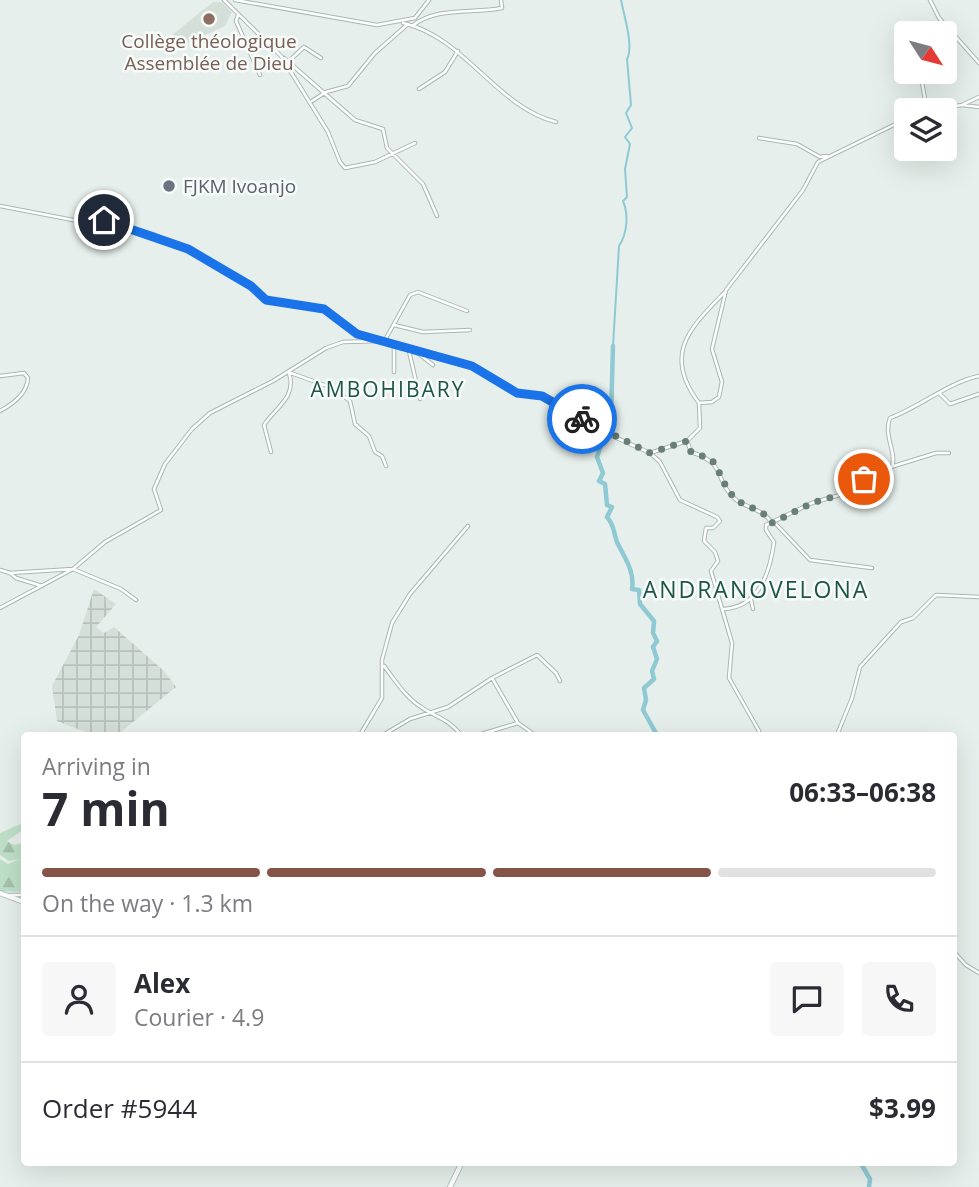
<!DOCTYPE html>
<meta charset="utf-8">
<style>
:root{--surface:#fff;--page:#f7f7f7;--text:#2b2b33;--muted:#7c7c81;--line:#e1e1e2;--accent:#855347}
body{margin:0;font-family:"Open Sans",sans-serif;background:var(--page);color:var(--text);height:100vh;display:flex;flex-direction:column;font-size:26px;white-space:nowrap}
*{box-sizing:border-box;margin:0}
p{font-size:23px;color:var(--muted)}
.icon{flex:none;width:38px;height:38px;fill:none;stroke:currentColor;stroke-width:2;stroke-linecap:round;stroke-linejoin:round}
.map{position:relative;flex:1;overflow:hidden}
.details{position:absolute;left:21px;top:732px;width:936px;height:434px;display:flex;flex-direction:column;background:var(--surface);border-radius:7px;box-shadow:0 7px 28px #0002}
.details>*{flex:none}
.needle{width:46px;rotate:126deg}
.fabs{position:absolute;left:894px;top:21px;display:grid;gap:14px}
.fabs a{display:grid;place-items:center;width:63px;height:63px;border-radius:7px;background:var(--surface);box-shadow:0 7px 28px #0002;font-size:35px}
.pin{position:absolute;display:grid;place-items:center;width:60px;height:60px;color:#fff;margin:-30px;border:4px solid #fff;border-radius:50%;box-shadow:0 2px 7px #0007}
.courier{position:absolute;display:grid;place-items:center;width:70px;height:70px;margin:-35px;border:5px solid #1a73e8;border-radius:50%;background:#fff;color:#222;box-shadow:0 2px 9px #0007}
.headline em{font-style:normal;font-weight:700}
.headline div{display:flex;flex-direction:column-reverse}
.headline{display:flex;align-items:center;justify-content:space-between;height:119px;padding:0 21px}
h1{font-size:46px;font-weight:700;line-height:52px}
.bar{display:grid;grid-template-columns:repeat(4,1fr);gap:10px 7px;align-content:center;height:84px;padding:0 21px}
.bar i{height:9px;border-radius:5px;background:var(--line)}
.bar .current{background:var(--accent)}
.bar p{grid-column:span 4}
.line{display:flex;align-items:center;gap:18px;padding:0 21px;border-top:2px solid var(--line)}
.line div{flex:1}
.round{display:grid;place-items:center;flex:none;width:74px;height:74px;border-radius:7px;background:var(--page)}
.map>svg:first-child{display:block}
.built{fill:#d4dfda}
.industrial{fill:url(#industrial-grid)}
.forest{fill:url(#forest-firs)}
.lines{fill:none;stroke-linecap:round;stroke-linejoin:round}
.stream{stroke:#8ec9d4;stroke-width:2}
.river{stroke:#8ec9d4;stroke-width:4.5}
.street-casing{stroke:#a8b8b2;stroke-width:4.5}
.secondary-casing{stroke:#a4bbb3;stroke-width:6}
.street{stroke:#fff;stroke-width:2.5}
.secondary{stroke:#fff;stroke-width:4.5}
.done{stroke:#687f78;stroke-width:7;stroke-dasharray:0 12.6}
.route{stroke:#1a73e8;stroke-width:9}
.education-dot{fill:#8d6e63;stroke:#f7fbf9;stroke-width:2.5}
.worship-dot{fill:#6b7280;stroke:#f7fbf9;stroke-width:2.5}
.labels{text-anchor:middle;stroke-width:5;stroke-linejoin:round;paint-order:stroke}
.education-label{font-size:19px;fill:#785e54;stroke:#f7fbf9}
.worship-label{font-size:19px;fill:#5b616d;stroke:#f7fbf9;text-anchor:start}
.neighbourhood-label{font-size:21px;letter-spacing:2px;fill:#1f5548;stroke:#f7fbf9}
.quarter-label{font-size:23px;letter-spacing:2px;fill:#1f5548;stroke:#f7fbf9}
</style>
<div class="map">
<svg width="979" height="1187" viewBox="0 0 979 1187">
<defs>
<pattern id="industrial-grid" width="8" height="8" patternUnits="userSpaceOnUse" patternTransform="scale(1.75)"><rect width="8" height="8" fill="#d4dfda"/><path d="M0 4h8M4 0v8" fill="none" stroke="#b6c1bc"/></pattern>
<pattern id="forest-firs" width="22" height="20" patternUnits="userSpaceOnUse" patternTransform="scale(1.75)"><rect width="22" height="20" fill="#bfe0c8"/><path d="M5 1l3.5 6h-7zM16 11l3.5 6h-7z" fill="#a4c1ad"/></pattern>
</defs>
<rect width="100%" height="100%" fill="#e6efeb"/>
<path class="built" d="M213 2H222L232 12 225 26 182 45 172 35Z"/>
<path class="industrial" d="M94 589 116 604 96 627 104 633 114 627 164 671 176 687 117 735H93L57 721 52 686 79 635Z"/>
<path class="forest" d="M24 814V829L7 841 14 845 24 843V892L0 891V859L8 864 20 859 9 861 0 855V833L23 823Z"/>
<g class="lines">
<path class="stream" d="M613 346 619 246C627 234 629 215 623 201L627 197 625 169 630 144 625 137 632 128 626 113 631 105 627 59C634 47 624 15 621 0"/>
<path class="river" d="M613 346 611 417 597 457 603 473 599 481 605 484 607 505 612 507 607 517C615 526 613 532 617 542 624 557 635 571 632 589L639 590 640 604 654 621 653 633 657 641 653 647 657 659 652 671 654 679 644 688 646 700 643 710 657 735
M860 1162 870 1179 869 1187"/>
<defs>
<path id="street" d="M224 0 281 56 328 132 340 162 345 168 375 162 415 143
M235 0 377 25 415 18 429 0
M930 0 939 18 979 63
M238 15 236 21 260 75
M403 23C465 37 496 107 556 122
M412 26C438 6 471 14 502 8L501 0
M284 58 355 120 383 129 387 148 423 184 437 216
M288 62 304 47 321 58
M920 72 927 110
M419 89 445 72 458 51
M312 101 326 92 348 86 375 53 408 24
M962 105 979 107
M930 110 962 105 979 97
M759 138 797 144 820 157 827 156
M0 206 73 220H104L155 235 209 260 251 286 266 300 324 309 357 334 472 366 517 393 542 396 608 434 650 453 660 462 680 500 717 517 720 521 713 528H706L704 541 715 552 718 561 711 571 732 643 729 678 759 731V735
M394 325 423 332 470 330
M385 340 410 295 418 292 467 311
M386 341 419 354 433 365
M394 346V372
M409 351 420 399
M288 372 330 387 350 401 355 424 369 436 375 452 382 456 386 466
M0 376 24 373 28 378C27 394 13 404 0 411
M940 394 950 404 979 394
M699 403C662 354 690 328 724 293
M687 441 691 452C728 464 713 479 735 499 746 508 763 509 772 523
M271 452 264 425C276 407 297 397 289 373
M650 453 687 441 700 428 699 403 712 402 719 397 722 382 712 349 726 290 803 190 818 162 906 119
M894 466 936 453H949
M774 522 810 560 872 568
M0 570 10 573 73 569 105 542 161 510 154 489 165 464 192 429 210 413 273 381 326 348 343 342 380 341
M10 573 16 578 42 586
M751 600 753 609
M0 608 73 569 121 589 136 600
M724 609C759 607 770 573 774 542L766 530V525L812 503 843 494 872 475 892 467C897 452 883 436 890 418 920 407 947 383 979 376
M384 666C395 680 405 697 421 707 435 717 449 719 461 735
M518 723 492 678 537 655 556 673 560 681
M360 735 382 698V660L392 623 410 594 468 526
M383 735 410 719 448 707 492 678
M478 735 518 723 535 735
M837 735 852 698 860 667 901 622 913 618 936 595 979 597
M10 895H24
M954 952 966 965 979 973"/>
<path id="secondary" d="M0 893 24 902
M450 1187 462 1162"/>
</defs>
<use href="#street" class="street-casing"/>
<use href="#secondary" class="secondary-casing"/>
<use href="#street" class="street"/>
<use href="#secondary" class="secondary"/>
</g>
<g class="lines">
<path class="done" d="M582 419 650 453 687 441 691 452 711 459C721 471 723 487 735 498 745 508 763 508 772 523L812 503 843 494 864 479"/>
<path class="route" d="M104 220 188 249 251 286 266 300 324 309 357 334 472 366 517 393 542 396 582 419"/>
</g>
<circle class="education-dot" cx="209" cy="19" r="7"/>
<circle class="worship-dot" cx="169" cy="186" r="7"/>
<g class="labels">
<g class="education-label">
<text x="209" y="48">Collège théologique<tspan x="209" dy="22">Assemblée de Dieu</tspan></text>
</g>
<g class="worship-label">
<text x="183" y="193">FJKM Ivoanjo</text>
</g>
<g class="neighbourhood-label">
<text x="388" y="397">AMBOHIBARY</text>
</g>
<g class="quarter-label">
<text x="756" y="598">ANDRANOVELONA</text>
</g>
</g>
</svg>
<div class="fabs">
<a><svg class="needle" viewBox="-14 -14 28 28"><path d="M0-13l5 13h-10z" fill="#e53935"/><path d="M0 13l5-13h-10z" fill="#7c7c81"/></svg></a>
<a><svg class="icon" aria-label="layers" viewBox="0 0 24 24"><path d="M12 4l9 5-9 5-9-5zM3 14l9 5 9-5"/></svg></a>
</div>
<div class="pin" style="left:864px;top:479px;background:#ea580c"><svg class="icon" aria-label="bag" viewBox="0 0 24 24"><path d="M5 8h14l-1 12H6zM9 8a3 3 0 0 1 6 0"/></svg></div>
<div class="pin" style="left:104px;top:220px;background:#1f2937"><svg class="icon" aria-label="home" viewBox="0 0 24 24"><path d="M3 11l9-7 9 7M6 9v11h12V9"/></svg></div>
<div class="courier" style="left:582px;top:419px"><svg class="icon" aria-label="bike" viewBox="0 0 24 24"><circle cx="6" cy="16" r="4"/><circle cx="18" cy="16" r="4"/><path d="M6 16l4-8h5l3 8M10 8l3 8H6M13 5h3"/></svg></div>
<section class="details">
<div class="headline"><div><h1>7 min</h1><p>Arriving in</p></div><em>06:33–06:38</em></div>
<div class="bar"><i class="current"></i><i class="current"></i><i class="current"></i><i></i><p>On the way · 1.3 km</p></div>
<div class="line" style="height:126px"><a class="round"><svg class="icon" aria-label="person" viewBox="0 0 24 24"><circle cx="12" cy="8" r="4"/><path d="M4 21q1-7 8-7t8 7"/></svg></a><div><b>Alex</b><p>Courier · 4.9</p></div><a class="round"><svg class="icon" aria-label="chat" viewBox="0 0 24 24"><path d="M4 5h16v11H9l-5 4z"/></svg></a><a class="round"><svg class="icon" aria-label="phone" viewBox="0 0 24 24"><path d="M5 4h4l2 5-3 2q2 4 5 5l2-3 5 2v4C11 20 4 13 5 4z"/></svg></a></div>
<div class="line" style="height:91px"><div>Order #5944</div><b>$3.99</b></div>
</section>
</div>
